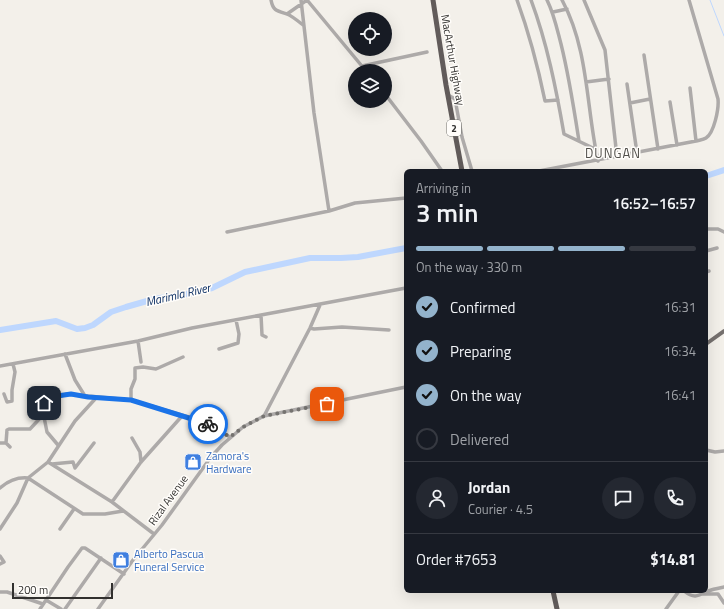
<!DOCTYPE html>
<meta charset="utf-8">
<style>
:root{--surface:#171b24;--page:#242831;--text:#f1f3f6;--muted:#9ea1a6;--line:#363941;--accent:#93b3cc}
body{margin:0;font-family:"Titillium Web",sans-serif;background:var(--page);color:var(--text);height:100vh;display:flex;flex-direction:column;font-size:15px;white-space:nowrap}
*{box-sizing:border-box;margin:0}
p{font-size:13px;color:var(--muted)}
.icon{flex:none;width:22px;height:22px;fill:none;stroke:currentColor;stroke-width:2;stroke-linecap:round;stroke-linejoin:round}
.map{position:relative;flex:1;overflow:hidden}
.side{position:absolute;left:404px;top:169px;width:304px;height:424px;display:flex;flex-direction:column;background:var(--surface);border-radius:6px;box-shadow:0 4px 16px #0002}
.side>*{flex:none}
.fabs{position:absolute;left:348px;top:12px;display:grid;gap:8px}
.fabs a{display:grid;place-items:center;width:44px;height:44px;border-radius:50%;background:var(--surface);box-shadow:0 4px 16px #0002;font-size:20px}
.scale{position:absolute;left:12px;bottom:10px;width:101px;box-sizing:border-box;padding-left:4px;border:2px solid #31302e;border-top:0;font-size:11px;line-height:14px;white-space:nowrap;color:#31302e;-webkit-text-stroke:3px #fffdfa;paint-order:stroke}
.pin{position:absolute;display:grid;place-items:center;width:34px;height:34px;color:#fff;margin:-17px;border-radius:8px;box-shadow:0 2px 6px #0006}
.courier{position:absolute;display:grid;place-items:center;width:40px;height:40px;margin:-20px;border:3px solid #1a73e8;border-radius:50%;background:#fff;color:#222;box-shadow:0 1px 5px #0007}
.summary em{font-style:normal;font-weight:600}
.summary div{display:flex;flex-direction:column-reverse}
.summary{display:flex;align-items:center;justify-content:space-between;height:68px;padding:0 12px}
h1{font-size:26px;font-weight:600;line-height:30px}
.bar{display:grid;grid-template-columns:repeat(4,1fr);gap:6px 4px;align-content:center;height:48px;padding:0 12px}
.bar i{height:5px;border-radius:3px;background:var(--line)}
.bar .selected{background:var(--accent)}
.bar p{grid-column:span 4}
.line{display:flex;align-items:center;gap:10px;padding:0 12px;border-top:1px solid var(--line)}
.line div{flex:1}
.round{display:grid;place-items:center;flex:none;width:42px;height:42px;border-radius:21px;background:var(--page)}
ol{padding:0 12px;list-style:none}
li{display:flex;align-items:center;gap:12px;height:44px}
li p{margin-inline-start:auto}
li .icon{padding:4px;border-radius:50%;background:var(--accent);color:#111;stroke-width:4}
li:last-child{color:var(--muted)}
li i{width:22px;height:22px;border:2px solid var(--line);border-radius:50%}
.map>svg:first-child{display:block}
.lines{fill:none;stroke-linecap:round;stroke-linejoin:round}
.stream{stroke:#bed7fe;stroke-width:1}
.river{stroke:#bed7fe;stroke-width:6}
.minor{stroke:#adaaa9;stroke-width:3.5}
.major{stroke:#75706e;stroke-width:4}
.highway{stroke:#615b5a;stroke-width:5}
.done{stroke:#757370;stroke-width:4;stroke-dasharray:0 7.2}
.route{stroke:#1a73e8;stroke-width:5}
.labels{text-anchor:middle;stroke-width:3;stroke-linejoin:round;paint-order:stroke}
.shield{fill:#fffdfa;stroke:#6f6e6b;stroke-width:1}
.shield-label{font-size:10px;font-weight:bold;fill:#31302e}
.street-label{font-size:11px;fill:#31302e;stroke:#fffdfa}
.shop-label{font-size:11px;fill:#366cbe;stroke:#fffdfa;text-anchor:start}
.water-label{font-size:12px;font-style:italic;fill:#082c62;stroke:#fffdfa}
.quarter-label{font-size:13px;letter-spacing:1px;fill:#514f4a;stroke:#fffdfa}
</style>
<div class="map">
<svg width="724" height="609" viewBox="0 0 724 609">
<rect width="100%" height="100%" fill="#f3f0ea"/>
<g class="lines">
<path class="stream" d="M710 0 724 36"/>
<path class="river" d="M706 176 724 170
M0 330 56 321 77 329 85 328 93 325 111 312 126 307 154 299 193 293 212 288 245 272 310 258H341L358 257 406 248"/>
<path class="minor" d="M271 0C273 11 277 11 287 14 292 16 298 21 303 25
M301 0 314 113 329 211
M307 0 366 71
M517 0C529 33 538 67 545 101L558 100
M531 0C547 43 556 88 564 134L595 149
M547 0C554 14 557 29 561 44 569 76 574 109 579 141
M562 0C589 50 586 107 598 161
M584 0 605 50 617 157
M553 12 567 9
M287 14 307 0
M644 55 658 149
M362 66 427 52
M586 82 609 79
M627 84 637 153
M690 88 696 141
M385 94 421 141 442 171
M448 95 455 99 462 137 472 171
M670 102 677 145
M630 103 650 99
M539 171 696 141C699 140 703 140 706 138 714 133 719 109 718 99L689 0
M706 229H718L724 232
M227 232 329 211 355 203 406 198
M706 251 717 248
M706 272 709 271
M261 315 262 335 266 337
M310 328 314 329 342 327 389 330
M138 341 141 362
M219 349 238 343 239 334 236 320
M65 354 75 380 85 396
M0 366 138 341 192 328 261 315 406 288
M4 394 7 402 12 401V390L15 372 13 364
M131 400V389L135 379V368L143 367 156 369 183 357
M264 416 310 328 320 305
M132 438 140 452 141 462
M0 443H6L10 447
M6 443 7 430 9 429H30L43 415
M58 445 47 432 42 407 44 403 51 399 67 394 131 400 202 421 230 437
M706 450 715 452 724 451
M48 462 112 502 141 462 182 416
M52 464 73 462 75 468 94 443
M0 488C8 481 17 477 28 478L83 514H105L123 511
M112 502 154 534
M0 529 17 503 28 478 48 462 75 421 96 398
M60 529 74 509
M0 556 4 562 0 564
M684 591C694 599 698 596 708 591 713 589 719 588 724 587
M0 592H7L43 604
M704 594H718L724 603
M46 600 61 609
M40 609 68 567 82 548H85L124 574
M65 609 101 558
M98 609 133 560 162 525 211 457 222 445 243 427 264 416 406 387
M666 609 679 591"/>
<path class="major" d="M706 344 724 331"/>
<path class="highway" d="M433 0 446 85 462 171
M553 591 557 609"/>
</g>
<g class="lines">
<path class="done" d="M208 424 230 437 243 427 264 416 327 404"/>
<path class="route" d="M44 403 57 396 71 394 88 397 131 400 208 424"/>
</g>
<defs>
<symbol id="shop-square" viewBox="-11 -11 22 22"><rect x="-9" y="-9" width="18" height="18" rx="4" fill="#3f7fe0" stroke="#fffdfa"/><path d="M-5-2.5h2.3a2.7 3.5 0 0 1 5.4 0H5L5.5 6h-11ZM-1.5-2.5h3a1.5 2.3 0 0 0-3 0Z" fill="#fff"/></symbol>
</defs>
<g fill-rule="evenodd">
<use href="#shop-square" x="183" y="452" width="20" height="20"/>
<use href="#shop-square" x="111" y="550" width="20" height="20"/>
</g>
<g class="labels">
<rect class="shield" x="447" y="120" width="14" height="16" rx="3"/>
<g class="shield-label">
<text x="454" y="132">2</text>
</g>
<g class="street-label">
<text transform="translate(453 60) rotate(80)" y="4">MacArthur Highway</text>
<text transform="translate(168 500) rotate(-54)" y="4">Rizal Avenue</text>
</g>
<g class="shop-label">
<text x="206" y="460">Zamora's<tspan x="206" dy="13">Hardware</tspan></text>
<text x="134" y="558">Alberto Pascua<tspan x="134" dy="13">Funeral Service</tspan></text>
</g>
<g class="water-label">
<text transform="translate(178 295) rotate(-13)" y="4">Marimla River</text>
</g>
<g class="quarter-label">
<text x="613" y="158">DUNGAN</text>
</g>
</g>
</svg>
<div class="fabs">
<a><svg class="icon" aria-label="locate" viewBox="0 0 24 24"><circle cx="12" cy="12" r="6"/><path d="M12 2v4M12 18v4M2 12h4M18 12h4"/></svg></a>
<a><svg class="icon" aria-label="layers" viewBox="0 0 24 24"><path d="M12 4l9 5-9 5-9-5zM3 14l9 5 9-5"/></svg></a>
</div>
<div class="scale">200 m</div>
<div class="pin" style="left:327px;top:404px;background:#ea580c"><svg class="icon" aria-label="bag" viewBox="0 0 24 24"><path d="M5 8h14l-1 12H6zM9 8a3 3 0 0 1 6 0"/></svg></div>
<div class="pin" style="left:44px;top:403px;background:#1f2937"><svg class="icon" aria-label="home" viewBox="0 0 24 24"><path d="M3 11l9-7 9 7M6 9v11h12V9"/></svg></div>
<div class="courier" style="left:208px;top:424px"><svg class="icon" aria-label="bike" viewBox="0 0 24 24"><circle cx="6" cy="16" r="4"/><circle cx="18" cy="16" r="4"/><path d="M6 16l4-8h5l3 8M10 8l3 8H6M13 5h3"/></svg></div>
<section class="side">
<div class="summary"><div><h1>3 min</h1><p>Arriving in</p></div><em>16:52–16:57</em></div>
<div class="bar"><i class="selected"></i><i class="selected"></i><i class="selected"></i><i></i><p>On the way · 330 m</p></div>
<ol>
<li><svg class="icon" aria-label="check" viewBox="0 0 24 24"><path d="M5 12l5 5 9-10"/></svg>Confirmed<p>16:31</p></li>
<li><svg class="icon" aria-label="check" viewBox="0 0 24 24"><path d="M5 12l5 5 9-10"/></svg>Preparing<p>16:34</p></li>
<li><svg class="icon" aria-label="check" viewBox="0 0 24 24"><path d="M5 12l5 5 9-10"/></svg>On the way<p>16:41</p></li>
<li><i></i>Delivered</li>
</ol>
<div class="line" style="height:72px"><a class="round"><svg class="icon" aria-label="person" viewBox="0 0 24 24"><circle cx="12" cy="8" r="4"/><path d="M4 21q1-7 8-7t8 7"/></svg></a><div><b>Jordan</b><p>Courier · 4.5</p></div><a class="round"><svg class="icon" aria-label="chat" viewBox="0 0 24 24"><path d="M4 5h16v11H9l-5 4z"/></svg></a><a class="round"><svg class="icon" aria-label="phone" viewBox="0 0 24 24"><path d="M5 4h4l2 5-3 2q2 4 5 5l2-3 5 2v4C11 20 4 13 5 4z"/></svg></a></div>
<div class="line" style="height:52px"><div>Order #7653</div><b>$14.81</b></div>
</section>
</div>
